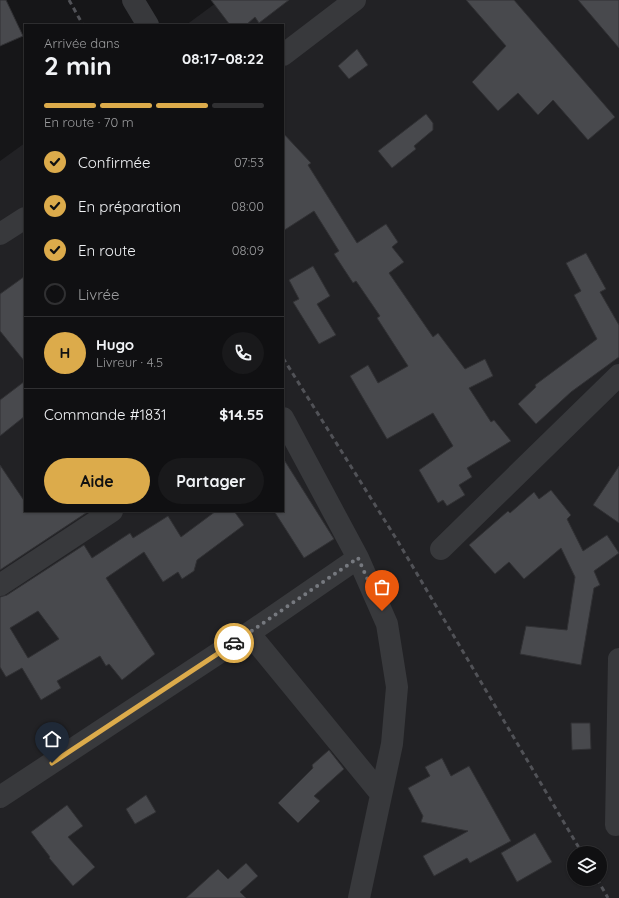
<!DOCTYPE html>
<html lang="fr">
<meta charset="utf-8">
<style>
:root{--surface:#101012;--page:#19191b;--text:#f1f3f6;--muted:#9c9d9f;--line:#303032;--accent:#dcab4b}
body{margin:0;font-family:Quicksand,sans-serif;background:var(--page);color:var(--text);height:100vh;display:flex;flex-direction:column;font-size:15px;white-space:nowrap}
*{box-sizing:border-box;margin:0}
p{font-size:13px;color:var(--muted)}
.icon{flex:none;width:22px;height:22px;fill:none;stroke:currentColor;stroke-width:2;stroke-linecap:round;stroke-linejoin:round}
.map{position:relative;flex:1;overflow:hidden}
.sheet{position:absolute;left:24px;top:24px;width:260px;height:488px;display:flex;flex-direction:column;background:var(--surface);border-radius:0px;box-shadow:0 1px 3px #0004,0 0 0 1px var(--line)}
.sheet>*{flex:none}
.controls{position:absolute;left:567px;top:846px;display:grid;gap:8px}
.controls a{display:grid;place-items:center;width:40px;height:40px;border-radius:50%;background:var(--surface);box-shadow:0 1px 3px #0004,0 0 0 1px var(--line);font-size:20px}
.pin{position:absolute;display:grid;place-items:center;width:34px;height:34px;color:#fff;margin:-41px -17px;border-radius:50% 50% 50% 0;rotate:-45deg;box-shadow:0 0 4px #0007}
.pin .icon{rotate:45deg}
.courier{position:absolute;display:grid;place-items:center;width:40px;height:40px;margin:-20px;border:3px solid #dcab4b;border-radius:50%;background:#fff;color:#222;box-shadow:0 1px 5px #0007}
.headline em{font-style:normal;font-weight:700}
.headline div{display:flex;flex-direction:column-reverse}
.headline{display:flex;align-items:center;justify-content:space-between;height:68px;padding:0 20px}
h1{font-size:26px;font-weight:700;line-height:30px}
.bar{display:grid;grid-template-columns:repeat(4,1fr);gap:6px 4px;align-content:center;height:48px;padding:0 20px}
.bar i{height:5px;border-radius:3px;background:var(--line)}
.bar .on{background:var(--accent)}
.bar p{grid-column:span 4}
.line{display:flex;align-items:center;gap:10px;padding:0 20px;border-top:1px solid var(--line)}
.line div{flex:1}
.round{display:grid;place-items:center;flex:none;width:42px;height:42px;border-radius:21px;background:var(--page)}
ol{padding:0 20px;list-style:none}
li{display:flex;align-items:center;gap:12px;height:44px}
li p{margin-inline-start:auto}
li .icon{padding:4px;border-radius:50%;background:var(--accent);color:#111;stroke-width:4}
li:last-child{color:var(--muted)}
li i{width:22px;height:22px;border:2px solid var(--line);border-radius:50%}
.primary-button{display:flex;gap:8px;margin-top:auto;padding:8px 20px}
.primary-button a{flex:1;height:46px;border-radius:24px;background:var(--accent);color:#111;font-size:16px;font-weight:700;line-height:46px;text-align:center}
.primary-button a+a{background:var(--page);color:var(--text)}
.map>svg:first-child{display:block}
.built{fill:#222225;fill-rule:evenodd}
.building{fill:#48494d;stroke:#313134;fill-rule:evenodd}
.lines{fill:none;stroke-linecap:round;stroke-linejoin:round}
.minor{stroke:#38393c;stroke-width:22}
.rail{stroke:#515257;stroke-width:3;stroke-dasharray:5 4;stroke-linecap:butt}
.done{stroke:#76797f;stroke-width:4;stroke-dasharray:0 7.2}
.route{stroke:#dcab4b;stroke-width:5}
</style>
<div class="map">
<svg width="619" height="898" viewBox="0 0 619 898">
<rect width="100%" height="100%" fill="#161618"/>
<path class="built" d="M220 0H619V898H0V161L25 143V511H283V25H186ZM574 853H600V879H574Z"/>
<path class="building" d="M0 0H6L23 36 0 46Z
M211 0H289L259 23 255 17 246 25H230Z
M466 0H514L615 117 588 140 553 100 538 115 518 93 498 111 472 82 506 46Z
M578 0H619V48Z
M357 49 368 65 349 79 338 66Z
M426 114 433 123V130L414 146 416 149 392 168 378 151Z
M283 133 311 163 308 165 357 243 386 224 398 242 392 247 404 262 389 273 433 337 438 333 465 369 485 359 493 376 469 388 491 422 494 420 511 441 467 468 472 477 459 485 465 495 447 506 443 500 438 503 419 470 453 446 433 413 387 439 350 376 368 365 378 383 408 366 377 318 380 316 356 281 353 283 334 254 339 251 314 211 283 231Z
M586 253 606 289 600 292 619 325V357L571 392 536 424 518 404 536 387 535 385 597 339 574 295 581 291 566 263Z
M313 266 330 296 317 304 336 335 319 344 293 302 299 299 289 280Z
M25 276V362L0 331V294Z
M25 381V416L0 436V400Z
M283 458 334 539 304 558 274 511H283Z
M0 465 25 502V511H89L0 570Z
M619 466V523L593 505Z
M551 490 571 515 567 519 583 551 607 535 619 553 594 571 600 585 594 588 581 665 520 654 526 626 567 630 575 577 561 548 524 579 509 562 495 574 469 545 508 511 510 513 534 492 539 499Z
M216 511H234L244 525 197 560 194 571 182 579 178 572 163 582 144 552 106 578 155 654 122 680 109 664 106 666 100 656 57 681 61 688 41 700 22 668 6 677 0 667V597L7 595 84 545 92 558 130 533 133 538 168 516 181 537ZM38 611 59 639 28 658 10 628Z
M571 723H590L591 749 572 750Z
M329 750 344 769 314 796 320 801 298 823 278 803 313 768 312 765Z
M442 758 451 776 469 766 511 841 470 863 467 858 434 876 423 856 468 831 421 822 423 816 408 788 430 776 425 767Z
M146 795 156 812 135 824 126 809Z
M67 805 83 826 68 837 95 867 73 886 49 858 50 857 31 832Z
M535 833 552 862 517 882 501 853Z
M246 863 258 876 240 892 246 898H186L218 869 228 879Z"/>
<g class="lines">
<path class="minor" d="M133 0 148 25
M283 55 355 0
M0 234 25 218
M283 418 358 558 387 624 397 687 392 744 359 898
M441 549 619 375
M0 585 112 511
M249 633 381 794
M0 797 249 633 358 558
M616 825 619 659"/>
<path class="rail" d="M69 0 83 25
M283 358 397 540 582 853
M597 879 608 898"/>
</g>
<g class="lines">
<path class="done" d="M234 643 358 558 382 611"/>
<path class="route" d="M52 763 234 643"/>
</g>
</svg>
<div class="controls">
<a><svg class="icon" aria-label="layers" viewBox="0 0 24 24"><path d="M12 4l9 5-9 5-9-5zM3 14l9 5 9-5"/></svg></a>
</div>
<div class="pin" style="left:382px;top:611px;background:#ea580c"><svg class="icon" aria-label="bag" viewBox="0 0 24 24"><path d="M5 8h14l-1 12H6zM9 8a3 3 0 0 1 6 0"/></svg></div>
<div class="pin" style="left:52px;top:763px;background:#1f2937"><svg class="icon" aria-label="home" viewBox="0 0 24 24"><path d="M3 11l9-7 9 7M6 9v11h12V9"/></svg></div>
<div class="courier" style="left:234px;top:643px"><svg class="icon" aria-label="car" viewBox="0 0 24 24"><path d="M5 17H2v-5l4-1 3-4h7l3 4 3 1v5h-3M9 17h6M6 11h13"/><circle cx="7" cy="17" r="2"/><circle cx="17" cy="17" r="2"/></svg></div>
<section class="sheet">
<div class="headline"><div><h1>2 min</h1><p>Arrivée dans</p></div><em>08:17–08:22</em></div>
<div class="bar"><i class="on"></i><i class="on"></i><i class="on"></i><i></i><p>En route · 70 m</p></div>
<ol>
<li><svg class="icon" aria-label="check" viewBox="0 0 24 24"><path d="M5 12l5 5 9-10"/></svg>Confirmée<p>07:53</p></li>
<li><svg class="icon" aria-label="check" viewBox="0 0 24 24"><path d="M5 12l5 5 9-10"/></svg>En préparation<p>08:00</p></li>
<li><svg class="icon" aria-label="check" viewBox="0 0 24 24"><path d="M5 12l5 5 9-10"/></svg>En route<p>08:09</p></li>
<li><i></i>Livrée</li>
</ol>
<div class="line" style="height:72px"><b class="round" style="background:var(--accent);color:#111">H</b><div><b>Hugo</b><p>Livreur · 4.5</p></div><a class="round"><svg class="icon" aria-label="phone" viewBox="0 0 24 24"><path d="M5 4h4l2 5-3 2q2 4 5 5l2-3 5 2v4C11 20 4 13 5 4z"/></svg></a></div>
<div class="line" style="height:52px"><div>Commande #1831</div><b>$14.55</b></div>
<div class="primary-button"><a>Aide</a><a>Partager</a></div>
</section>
</div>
